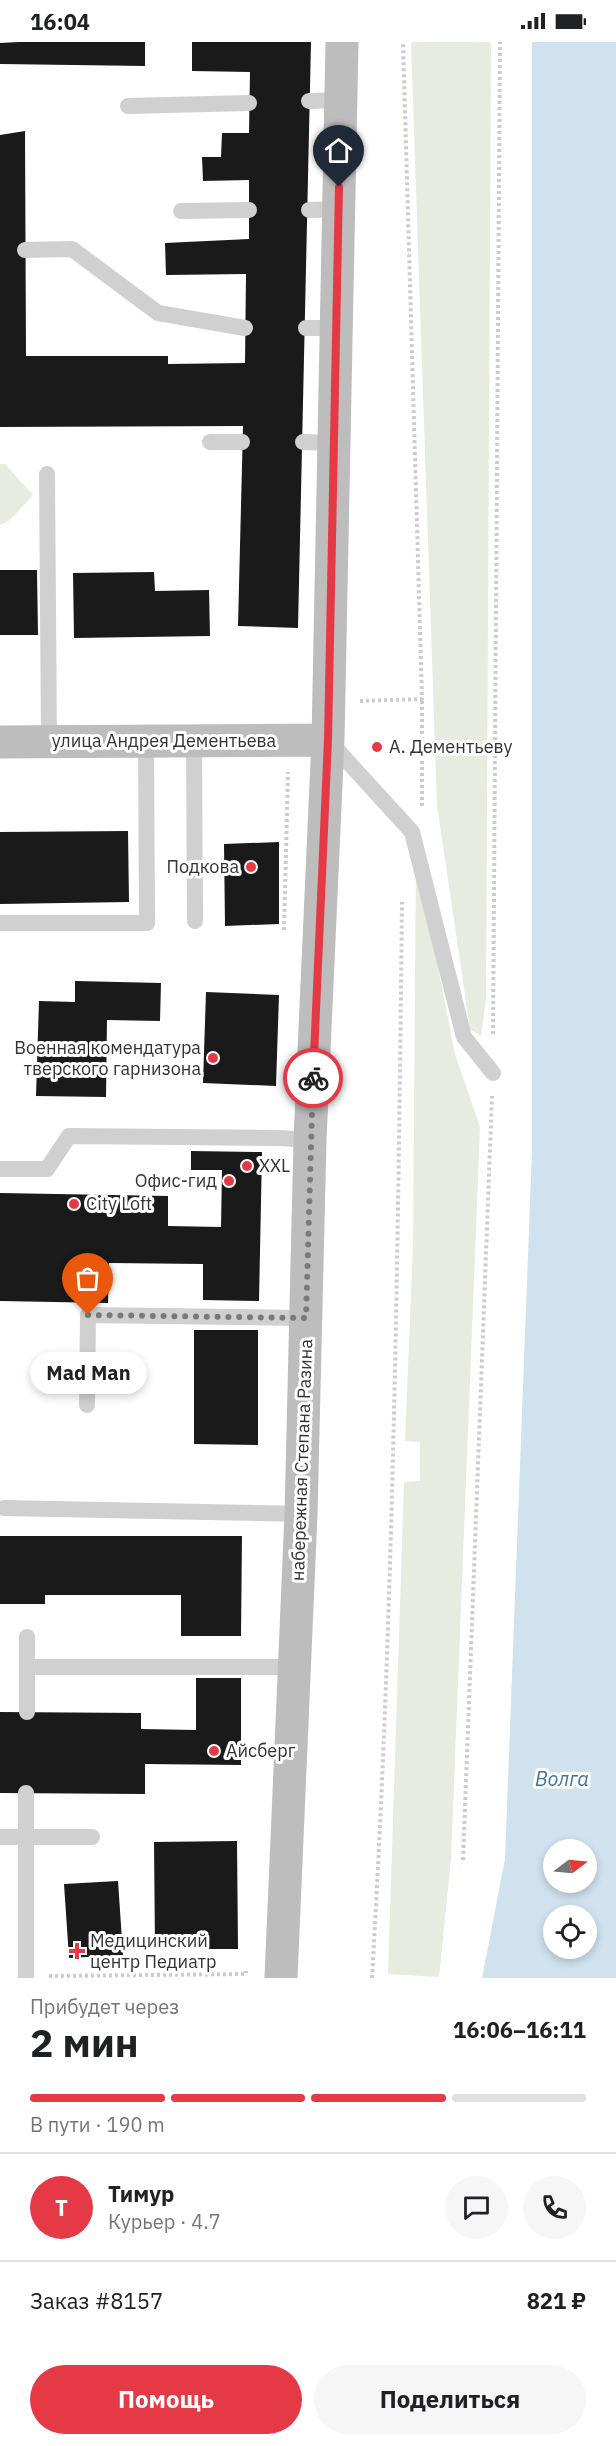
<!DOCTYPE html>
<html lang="ru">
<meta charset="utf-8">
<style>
:root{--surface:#fff;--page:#f6f6f6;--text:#202124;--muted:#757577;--line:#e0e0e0;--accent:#e63946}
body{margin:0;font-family:"IBM Plex Sans",sans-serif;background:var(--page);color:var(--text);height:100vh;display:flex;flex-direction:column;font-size:22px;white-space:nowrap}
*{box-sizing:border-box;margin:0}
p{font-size:20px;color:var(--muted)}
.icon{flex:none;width:33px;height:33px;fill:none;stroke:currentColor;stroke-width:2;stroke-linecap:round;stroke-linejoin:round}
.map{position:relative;height:1936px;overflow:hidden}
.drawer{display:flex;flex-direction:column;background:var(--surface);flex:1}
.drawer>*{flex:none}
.needle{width:39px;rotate:74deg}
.tools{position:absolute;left:543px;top:1797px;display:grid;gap:12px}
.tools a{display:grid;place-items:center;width:54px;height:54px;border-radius:50%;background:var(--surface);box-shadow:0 3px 9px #0003;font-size:30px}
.pin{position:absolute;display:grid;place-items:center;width:51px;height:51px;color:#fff;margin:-62px -26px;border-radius:50% 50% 50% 0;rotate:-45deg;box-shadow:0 0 6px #0007}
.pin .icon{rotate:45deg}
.courier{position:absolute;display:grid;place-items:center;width:60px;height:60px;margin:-30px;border:4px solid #e63946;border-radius:50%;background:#fff;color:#222;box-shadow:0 2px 8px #0007}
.bubble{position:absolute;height:42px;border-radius:21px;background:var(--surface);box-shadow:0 3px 9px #0003;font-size:20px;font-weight:700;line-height:42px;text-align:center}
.summary em{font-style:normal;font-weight:700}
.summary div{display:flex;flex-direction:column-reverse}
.summary{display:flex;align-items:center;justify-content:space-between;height:102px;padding:0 30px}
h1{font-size:39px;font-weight:700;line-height:45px}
.bar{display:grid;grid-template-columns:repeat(4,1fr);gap:9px 6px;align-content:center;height:72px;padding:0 30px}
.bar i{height:8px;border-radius:4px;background:var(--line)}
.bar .active{background:var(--accent)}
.bar p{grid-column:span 4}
.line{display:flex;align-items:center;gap:15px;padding:0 30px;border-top:2px solid var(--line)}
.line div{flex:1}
.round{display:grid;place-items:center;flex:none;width:63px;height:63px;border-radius:32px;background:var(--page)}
.button{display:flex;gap:12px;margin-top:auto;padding:12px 30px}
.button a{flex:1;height:69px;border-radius:36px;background:var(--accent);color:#fff;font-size:24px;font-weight:700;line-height:69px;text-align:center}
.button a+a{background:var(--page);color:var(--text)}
.status{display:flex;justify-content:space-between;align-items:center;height:42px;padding:0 30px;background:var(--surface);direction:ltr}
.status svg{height:16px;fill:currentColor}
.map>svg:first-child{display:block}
.green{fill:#e6ecdf}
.water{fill:#cfe2ee;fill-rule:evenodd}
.building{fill:#1a1a1a}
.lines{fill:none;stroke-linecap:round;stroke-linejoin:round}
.path{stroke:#cdcdcd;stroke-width:4;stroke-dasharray:3 3;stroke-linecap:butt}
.lane{stroke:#d0d0d0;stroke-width:16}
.secondary{stroke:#bdbdbd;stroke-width:33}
.done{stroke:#7a7a7a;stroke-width:6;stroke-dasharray:0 10.8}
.route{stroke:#e63946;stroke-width:8}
.poi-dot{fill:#e63946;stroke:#fff;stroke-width:2}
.labels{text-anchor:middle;stroke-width:6;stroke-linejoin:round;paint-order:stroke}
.street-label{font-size:18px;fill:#333;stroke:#fff}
.poi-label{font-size:18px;fill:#333;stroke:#fff;text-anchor:start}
.water-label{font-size:20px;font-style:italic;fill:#3f7597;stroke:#fff}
</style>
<div class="status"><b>16:04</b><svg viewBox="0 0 49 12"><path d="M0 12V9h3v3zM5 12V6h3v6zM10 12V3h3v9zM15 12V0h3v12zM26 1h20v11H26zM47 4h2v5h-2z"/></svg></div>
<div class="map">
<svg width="616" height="1936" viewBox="0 0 616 1936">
<rect width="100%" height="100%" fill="#fff"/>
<path class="green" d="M411 0H491L486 957 481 994 470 987 437 763Z
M0 422H5L33 453 10 478 0 483Z
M416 812 455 1012 480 1085 451 1817 439 1935 388 1932 404 1440 420 1439V1400L405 1399 413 1204Z"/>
<path class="water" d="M532 0H616V1936H482L505 1817 532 1108ZM554 1808H586V1840H554ZM554 1874H586V1906H554Z"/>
<path class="building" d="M19 0H145V24L0 22V1Z
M192 0H311L298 586 238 584 243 384 0 385V93L25 89 26 314H168V322L245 321 246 232 166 233 165 201 249 197V138L203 139 202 115H221L222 91H249L250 30 192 29Z
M0 528H37L38 593H0Z
M154 530 155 549 209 548 210 594 74 596 73 531Z
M128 789 129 860 0 862V790Z
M279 800V882L225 884 224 802Z
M75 939 161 941 160 979 107 978 106 1055 36 1054 39 959 75 960Z
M206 950 279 953 276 1044 203 1041Z
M191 1109 262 1110 259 1259 203 1258V1222L109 1221 108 1261 0 1259V1151L168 1154V1184L221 1185 222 1128H191Z
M194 1288H258V1403L194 1402Z
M0 1494H242L241 1594H181V1553H45V1562H0Z
M196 1636H241V1723L145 1722V1752L0 1751V1670L141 1671V1687L196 1688Z
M237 1799 238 1907H155L154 1800Z
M118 1839 123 1913 69 1916 64 1842Z"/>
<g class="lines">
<path class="path" d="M360 659 422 657 403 0
M422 764V657
M284 888 288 730
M493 992 500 0
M463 1818 492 1054
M49 1934 246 1932V1929
M372 1936C393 1578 398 1219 402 860"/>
<path class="lane" d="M309 59 340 58
M128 64 249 61
M309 168 339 167
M181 169 249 168
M25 208 72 207 158 271 245 286
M306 286H336
M210 400H242
M303 400 334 401
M47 432 49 700
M194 699 195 879
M329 699 412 790 464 995 493 1031
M0 881H147L146 699
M0 1127H47L69 1094 279 1096 310 1098
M87 1363 88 1273 306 1276
M4 1466 301 1472
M27 1625H295
M27 1670V1595
M26 1751V1936
M0 1795H92"/>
<path class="secondary" d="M0 700 328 698
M281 1936 301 1472 310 1098 328 698 342 0"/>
</g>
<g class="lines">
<path class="done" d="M88 1273 306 1276 313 1036"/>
<path class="route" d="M313 1036 328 698 339 145"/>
</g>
<g class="poi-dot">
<circle cx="377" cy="705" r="6"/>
<circle cx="251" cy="825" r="6"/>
<circle cx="213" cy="1016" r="6"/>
<circle cx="247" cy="1124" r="6"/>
<circle cx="229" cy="1139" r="6"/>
<circle cx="74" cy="1162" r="6"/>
<circle cx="214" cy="1709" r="6"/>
<path d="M74 1900h6v6h6v6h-6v6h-6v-6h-6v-6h6z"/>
</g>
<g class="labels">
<g class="street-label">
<text x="164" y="705">улица Андрея Дементьева</text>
<text transform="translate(302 1418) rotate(-88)" y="6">набережная Степана Разина</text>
</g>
<g class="poi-label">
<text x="389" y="711">А. Дементьеву</text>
<text x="239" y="831" text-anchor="end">Подкова</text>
<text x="201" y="1012" text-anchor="end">Военная комендатура<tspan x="201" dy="21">тверского гарнизона</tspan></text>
<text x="259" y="1130">XXL</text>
<text x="217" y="1145" text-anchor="end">Офис-гид</text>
<text x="86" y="1168">City Loft</text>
<text x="226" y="1715">Айсберг</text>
<text x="90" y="1905">Медицинский<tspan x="90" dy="21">центр Педиатр</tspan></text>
</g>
<g class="water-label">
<text x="562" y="1744">Волга</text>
</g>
</g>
</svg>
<div class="tools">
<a><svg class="needle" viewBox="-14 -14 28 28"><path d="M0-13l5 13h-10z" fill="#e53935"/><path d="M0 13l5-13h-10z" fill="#757577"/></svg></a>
<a><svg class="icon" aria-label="locate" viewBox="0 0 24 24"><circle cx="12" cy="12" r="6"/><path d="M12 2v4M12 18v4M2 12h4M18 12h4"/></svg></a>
</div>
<div class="pin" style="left:88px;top:1273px;background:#ea580c"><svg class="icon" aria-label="bag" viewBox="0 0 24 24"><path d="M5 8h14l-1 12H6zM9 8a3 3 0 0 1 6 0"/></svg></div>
<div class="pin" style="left:339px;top:145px;background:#1f2937"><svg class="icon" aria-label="home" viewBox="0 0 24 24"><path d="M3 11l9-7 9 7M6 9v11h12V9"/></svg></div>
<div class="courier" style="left:313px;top:1036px"><svg class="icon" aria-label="bike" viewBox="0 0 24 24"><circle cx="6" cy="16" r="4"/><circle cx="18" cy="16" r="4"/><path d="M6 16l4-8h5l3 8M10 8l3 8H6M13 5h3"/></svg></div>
<div class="bubble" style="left:30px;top:1310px;width:117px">Mad Man</div>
</div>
<section class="drawer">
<div class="summary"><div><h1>2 мин</h1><p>Прибудет через</p></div><em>16:06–16:11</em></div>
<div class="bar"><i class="active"></i><i class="active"></i><i class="active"></i><i></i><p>В пути · 190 m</p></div>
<div class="line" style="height:108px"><b class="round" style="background:var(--accent);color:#fff">Т</b><div><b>Тимур</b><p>Курьер · 4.7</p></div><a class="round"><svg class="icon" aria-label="chat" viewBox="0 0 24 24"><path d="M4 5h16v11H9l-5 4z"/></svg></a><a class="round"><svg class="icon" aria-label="phone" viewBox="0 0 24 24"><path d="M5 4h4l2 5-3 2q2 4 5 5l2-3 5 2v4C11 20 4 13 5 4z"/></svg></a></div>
<div class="line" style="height:78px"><div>Заказ #8157</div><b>821 ₽</b></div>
<div class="button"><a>Помощь</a><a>Поделиться</a></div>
</section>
